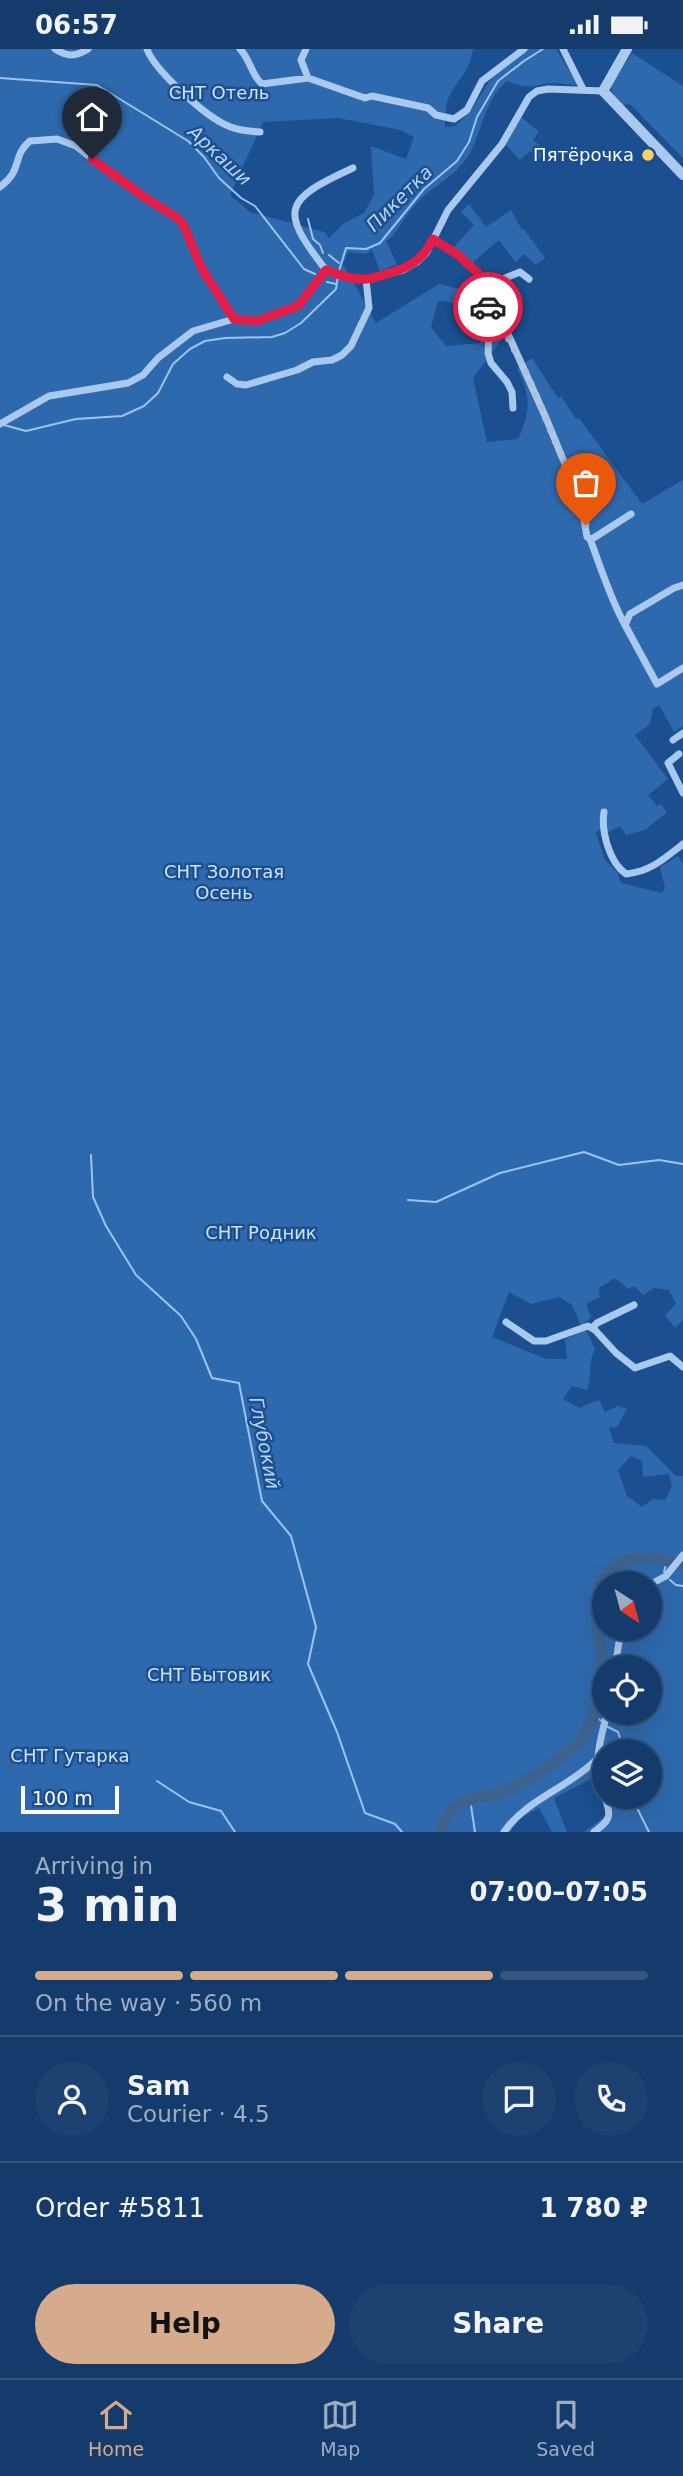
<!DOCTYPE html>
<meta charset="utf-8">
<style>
:root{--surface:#143b6b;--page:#1d4271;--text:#f1f3f6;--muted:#9dadc1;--line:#33557e;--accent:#d6ab8b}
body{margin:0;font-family:"DejaVu Sans",sans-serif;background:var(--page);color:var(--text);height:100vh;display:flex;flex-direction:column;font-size:26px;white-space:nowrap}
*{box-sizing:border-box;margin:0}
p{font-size:23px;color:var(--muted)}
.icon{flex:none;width:38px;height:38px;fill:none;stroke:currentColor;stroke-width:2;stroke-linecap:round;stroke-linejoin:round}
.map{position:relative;height:1783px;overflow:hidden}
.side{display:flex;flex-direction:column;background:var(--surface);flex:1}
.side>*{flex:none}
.needle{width:46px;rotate:144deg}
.buttons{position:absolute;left:592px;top:1522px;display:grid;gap:14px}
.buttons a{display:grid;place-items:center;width:70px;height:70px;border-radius:50%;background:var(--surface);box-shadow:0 7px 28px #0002,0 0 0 2px var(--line);font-size:35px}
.scale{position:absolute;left:21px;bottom:18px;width:98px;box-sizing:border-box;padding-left:7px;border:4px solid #fff;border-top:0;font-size:19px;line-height:24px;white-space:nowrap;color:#fff;-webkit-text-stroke:5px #1b4f8f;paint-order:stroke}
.pin{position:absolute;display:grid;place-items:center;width:60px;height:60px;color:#fff;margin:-72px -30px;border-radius:50% 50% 50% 0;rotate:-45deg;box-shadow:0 0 7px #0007}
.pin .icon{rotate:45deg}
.courier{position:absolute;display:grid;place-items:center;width:70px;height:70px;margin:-35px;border:5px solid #e11d48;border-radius:50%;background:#fff;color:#222;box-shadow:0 2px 9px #0007}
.summary em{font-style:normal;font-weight:800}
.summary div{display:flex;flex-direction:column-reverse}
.summary{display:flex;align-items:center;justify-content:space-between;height:119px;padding:0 35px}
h1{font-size:46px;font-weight:800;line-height:52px}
.bar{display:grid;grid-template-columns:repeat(4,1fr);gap:10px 7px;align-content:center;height:84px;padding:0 35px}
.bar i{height:9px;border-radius:5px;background:var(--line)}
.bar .selected{background:var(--accent)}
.bar p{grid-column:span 4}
.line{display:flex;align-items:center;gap:18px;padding:0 35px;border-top:2px solid var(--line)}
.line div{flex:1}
.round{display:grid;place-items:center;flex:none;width:74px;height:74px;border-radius:37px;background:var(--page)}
.cta{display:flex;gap:14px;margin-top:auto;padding:14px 35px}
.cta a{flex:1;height:80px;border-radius:42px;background:var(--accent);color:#111;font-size:28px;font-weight:800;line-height:80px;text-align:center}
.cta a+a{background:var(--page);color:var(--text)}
.status{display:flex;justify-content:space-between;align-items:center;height:49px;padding:0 35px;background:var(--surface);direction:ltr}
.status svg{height:19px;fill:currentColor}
.dock{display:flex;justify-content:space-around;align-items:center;height:98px;border-top:2px solid var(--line);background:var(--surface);font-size:19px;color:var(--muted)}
.dock a{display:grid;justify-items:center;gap:4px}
.dock .selected{color:var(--accent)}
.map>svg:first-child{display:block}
.green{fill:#2e69ad;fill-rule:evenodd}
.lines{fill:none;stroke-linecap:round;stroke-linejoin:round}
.stream{stroke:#9cc4f0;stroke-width:2}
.river{stroke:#3c6290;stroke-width:12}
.minor{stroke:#a9c9ee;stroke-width:7}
.tertiary{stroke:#a9c9ee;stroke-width:10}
.done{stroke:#afc1d8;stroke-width:7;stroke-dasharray:0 12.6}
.route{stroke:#e11d48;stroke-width:9}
.poi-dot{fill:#ffd166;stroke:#1b4f8f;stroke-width:2.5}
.labels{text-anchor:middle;stroke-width:5;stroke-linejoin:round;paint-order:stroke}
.park-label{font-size:18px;fill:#cfe3fa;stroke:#1b4f8f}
.poi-label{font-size:18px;fill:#fff;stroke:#1b4f8f;text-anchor:end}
.water-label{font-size:19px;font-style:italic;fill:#b5d3f5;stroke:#1b4f8f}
</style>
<div class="status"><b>06:57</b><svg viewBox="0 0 49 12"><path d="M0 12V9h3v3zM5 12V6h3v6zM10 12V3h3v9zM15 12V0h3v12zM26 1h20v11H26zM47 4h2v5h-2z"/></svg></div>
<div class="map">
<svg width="683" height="1783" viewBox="0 0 683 1783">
<rect width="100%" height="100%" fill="#1b4f8f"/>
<path class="green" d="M0 0H473C469 26 457 30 448 50 445 57 445 70 445 78L455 77 470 63 492 28 528 0H556L578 36C568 36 554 32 544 35 530 39 521 38 507 32 486 50 483 76 472 100 461 123 440 133 422 149 410 159 401 176 392 188L386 192 397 215 380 222 372 201 366 205 348 203 343 215 376 274 439 235 456 239 488 241 501 262 503 289 473 329 487 393 518 390C531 361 531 347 517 319L532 309 558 349 561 347 576 370 579 369 642 455 683 431V677L674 683 659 656 653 660 650 675 635 686 668 730 648 746 657 757 661 755 667 763 645 781 626 786 620 777 607 784 605 775 596 784 605 811 617 823 621 834 662 844 665 839 660 818 678 807 683 815V1271L675 1279 665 1266 676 1255 669 1241 654 1239 643 1246 634 1237 628 1240 615 1229 599 1239 600 1248 586 1255 591 1269 581 1277 572 1256 559 1248 531 1255 509 1243 492 1288 546 1310H567L565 1290 586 1281 595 1300C587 1316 593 1325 587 1341L572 1337 563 1350 579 1359 599 1351 605 1363 618 1357 627 1360 617 1378 609 1379 614 1394 646 1397 676 1427H683V1783H584L607 1766 593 1729 554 1749 567 1783H552L539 1759 520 1769 510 1783H0ZM338 69 401 81 414 88 406 110 371 97 374 145 364 164 343 175 329 189 324 183 250 163 230 146 263 73ZM438 252C464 253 475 262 485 285L480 294 446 297 431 278ZM631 1407 642 1412 643 1428 669 1425 672 1437 665 1451 653 1450 642 1458 627 1447 618 1421ZM604 1535H649V1580H604ZM604 1619H649V1664H604ZM604 1703H649V1748H604Z
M632 4 683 37V109L630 55 623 56 614 47 610 38Z
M520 67 539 83 533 91 546 101 541 110 530 102 520 111 505 95Z
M469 155 486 178 511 161 522 181 524 180 545 209 536 216 524 205 516 214 499 191 471 215 453 199 474 176 461 163Z"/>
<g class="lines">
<path class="stream" d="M0 29 97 36 188 92 204 108 219 129 241 149 255 157 304 220 315 225
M308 170 313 190 320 196 323 204
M329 206 339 214
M339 222 346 199 366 200 380 194 424 140 457 112 469 93 477 68 498 32 524 12 543 0
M327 233 336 235
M4 376 26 382 76 370 122 367 144 357 158 344 173 315 190 300 205 292 225 289 272 288 285 284 301 274 336 240 338 227
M91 1106 93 1148 106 1177 136 1226 181 1267 196 1290 212 1329 239 1334 262 1452 291 1487 316 1578 308 1615 337 1683 365 1764 395 1775 402 1783
M408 1151 436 1153 500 1124 584 1103 619 1116 659 1111 683 1115
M664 1523 667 1512
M670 1531 676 1536 683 1537
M594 1667 603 1673
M606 1677 618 1683 621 1692 619 1703
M157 1732 189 1753 221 1762 235 1783
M618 1748 621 1752 635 1755 649 1783
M470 1750 475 1783"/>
<path class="river" d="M439 1783C443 1776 447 1766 453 1760 467 1747 487 1749 503 1743 522 1737 570 1705 582 1689 596 1670 602 1642 602 1618 601 1579 580 1520 636 1509 653 1506 667 1514 683 1513"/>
<path class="minor" d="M55 0C68 8 75 8 88 0
M147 0C154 21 203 64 222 74 234 81 247 82 260 83
M240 0C250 10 252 27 262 35L308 29 365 49 372 47 428 59 436 66 454 70 467 61 482 32 524 0
M306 0 301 11 308 29
M563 0 583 40
M0 138C24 120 11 108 30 92L57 90 76 97 115 128 179 170 184 177 202 220 234 270 257 272 298 257 326 221 351 229 366 230 403 221 417 213 427 203 448 161 502 95 529 48 537 42 548 40 603 42
M433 190 458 206 485 231 493 234 520 223 529 230
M326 221C279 161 283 151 353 119
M480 226 487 263 489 287 488 304 491 314 507 333 512 343 513 359
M486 256 508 285 546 369 581 454 587 488 592 490 631 465
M227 328 237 335 246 336 297 321 313 313 332 311 342 306 351 297 369 259 366 230
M0 375 49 347 128 334 143 326 158 309 193 282 234 270
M590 490C601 519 610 549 625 576
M683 536 674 539 630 565 625 576 657 635 683 619
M673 691 683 684
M679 705 668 714 683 744
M604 763C601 782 609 813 626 825 650 823 665 809 683 795
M634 1256 597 1274 594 1277 595 1281 616 1304 635 1319 670 1307 683 1318
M506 1273 534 1292H546L588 1277 595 1281
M649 1536 666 1527 683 1506
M615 1619 621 1580
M604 1744C593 1711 599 1697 607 1664
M504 1783C527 1750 568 1739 596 1711
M594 1783C610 1771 612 1768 605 1748"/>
<path class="tertiary" d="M627 0 603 42 683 126"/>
</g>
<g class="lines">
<path class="done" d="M488 258C517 297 535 344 554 389 566 418 579 446 586 476"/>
<path class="route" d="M92 110 144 148 179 170 184 177 202 220 234 270 257 272 298 257 326 221C336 225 347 229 359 230 368 231 377 228 386 225 409 219 423 211 433 190L458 206 480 226 488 258"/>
</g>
<circle class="poi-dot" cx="648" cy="106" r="7"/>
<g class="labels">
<g class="park-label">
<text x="219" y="50">СНТ Отель</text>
<text x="224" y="829">СНТ Золотая<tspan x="224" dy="21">Осень</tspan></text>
<text x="261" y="1190">СНТ Родник</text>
<text x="209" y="1632">СНТ Бытовик</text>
<text x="70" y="1713">СНТ Гутарка</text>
</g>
<g class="poi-label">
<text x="634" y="112">Пятёрочка</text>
</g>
<g class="water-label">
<text transform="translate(220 106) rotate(43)" y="7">Аркаши</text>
<text transform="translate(399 149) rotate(-45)" y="7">Пикетка</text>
<text transform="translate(265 1394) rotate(79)" y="7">Глубокий</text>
</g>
</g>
</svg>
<div class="buttons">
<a><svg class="needle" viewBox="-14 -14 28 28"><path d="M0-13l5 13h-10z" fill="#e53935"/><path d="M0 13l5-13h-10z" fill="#9dadc1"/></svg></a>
<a><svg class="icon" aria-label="locate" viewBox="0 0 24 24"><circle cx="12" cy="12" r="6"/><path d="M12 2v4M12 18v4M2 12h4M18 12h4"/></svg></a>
<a><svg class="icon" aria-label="layers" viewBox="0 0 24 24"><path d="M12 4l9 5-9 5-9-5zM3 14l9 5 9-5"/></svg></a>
</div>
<div class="scale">100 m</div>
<div class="pin" style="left:586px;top:476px;background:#ea580c"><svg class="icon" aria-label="bag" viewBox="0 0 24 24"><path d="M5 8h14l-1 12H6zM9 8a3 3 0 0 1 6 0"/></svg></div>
<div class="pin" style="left:92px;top:110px;background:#1f2937"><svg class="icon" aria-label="home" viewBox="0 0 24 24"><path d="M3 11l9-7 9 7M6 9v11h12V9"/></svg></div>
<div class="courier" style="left:488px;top:258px"><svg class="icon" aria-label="car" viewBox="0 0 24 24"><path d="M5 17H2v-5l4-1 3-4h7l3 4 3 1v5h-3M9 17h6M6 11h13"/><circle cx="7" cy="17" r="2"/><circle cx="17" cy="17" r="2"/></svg></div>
</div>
<section class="side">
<div class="summary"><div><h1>3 min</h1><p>Arriving in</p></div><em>07:00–07:05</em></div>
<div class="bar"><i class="selected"></i><i class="selected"></i><i class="selected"></i><i></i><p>On the way · 560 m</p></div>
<div class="line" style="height:126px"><a class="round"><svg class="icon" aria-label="person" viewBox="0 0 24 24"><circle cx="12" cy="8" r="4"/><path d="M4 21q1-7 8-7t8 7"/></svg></a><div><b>Sam</b><p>Courier · 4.5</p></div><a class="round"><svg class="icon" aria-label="chat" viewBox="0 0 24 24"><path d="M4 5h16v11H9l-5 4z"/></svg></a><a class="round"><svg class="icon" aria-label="phone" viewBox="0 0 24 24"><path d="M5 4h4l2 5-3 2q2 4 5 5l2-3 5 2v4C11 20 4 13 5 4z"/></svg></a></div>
<div class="line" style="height:91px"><div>Order #5811</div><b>1 780 ₽</b></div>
<div class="cta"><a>Help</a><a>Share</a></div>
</section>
<nav class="dock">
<a class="selected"><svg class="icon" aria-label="home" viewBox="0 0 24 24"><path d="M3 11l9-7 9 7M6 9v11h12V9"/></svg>Home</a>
<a><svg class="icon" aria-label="map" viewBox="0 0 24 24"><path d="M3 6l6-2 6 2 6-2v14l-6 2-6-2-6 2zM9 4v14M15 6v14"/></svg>Map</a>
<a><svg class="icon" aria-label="saved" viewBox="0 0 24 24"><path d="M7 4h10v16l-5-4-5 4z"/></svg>Saved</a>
</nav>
